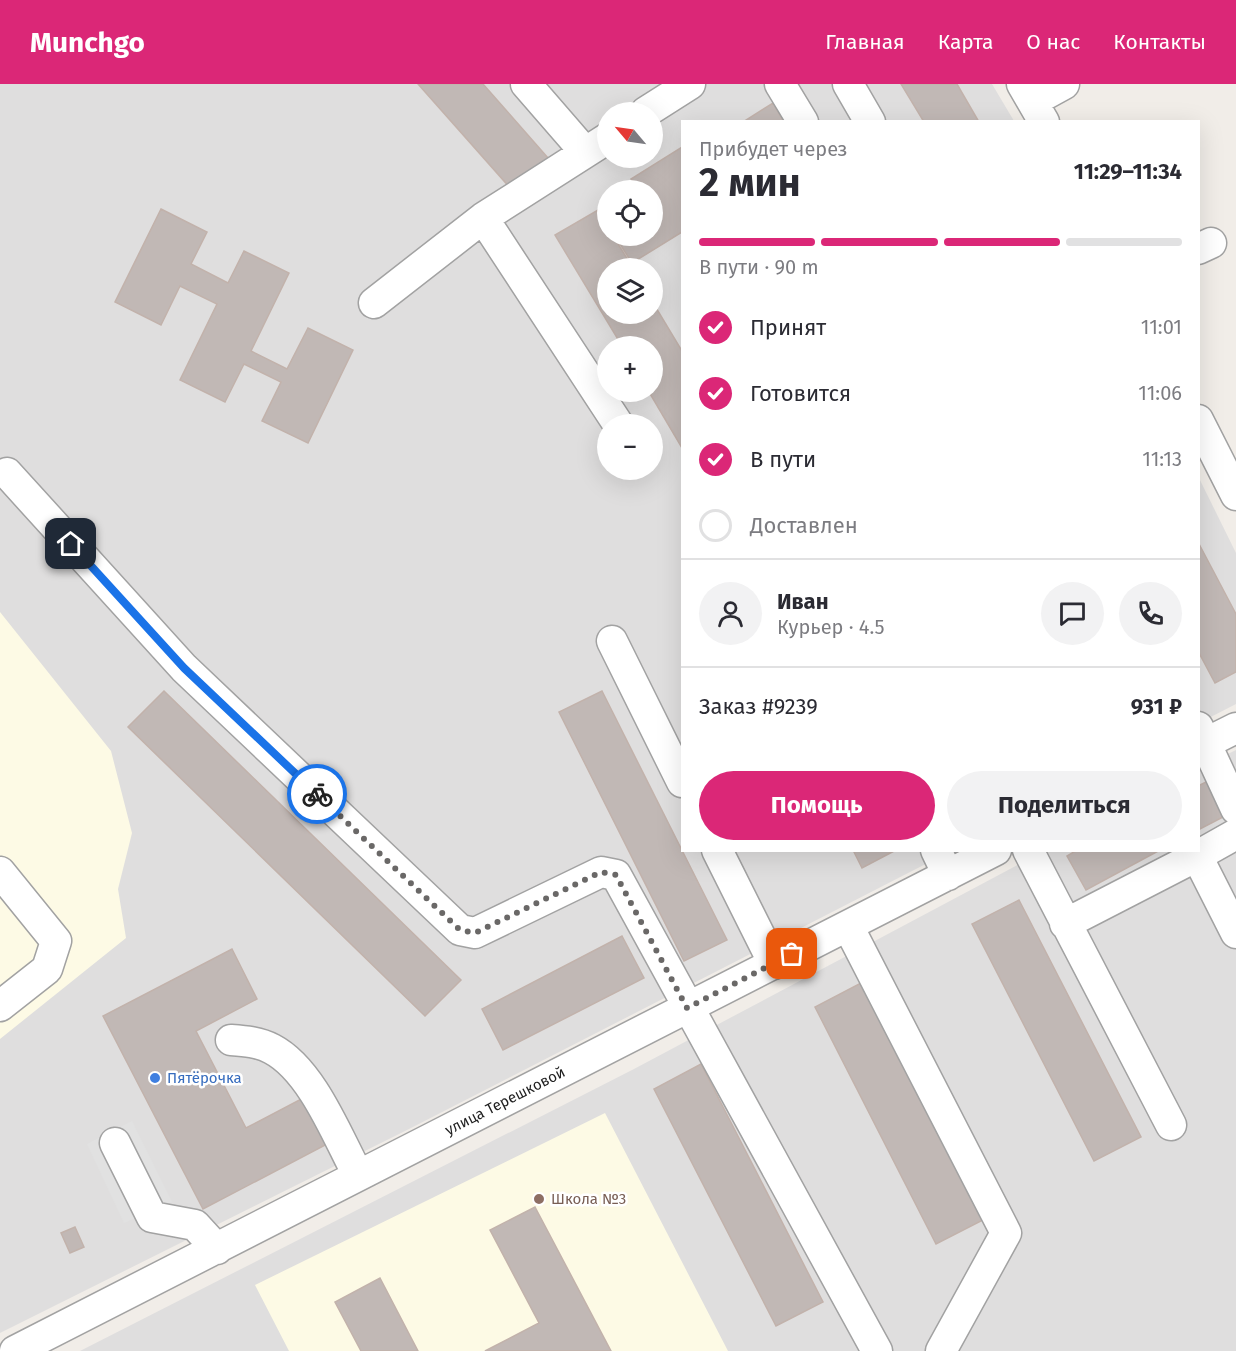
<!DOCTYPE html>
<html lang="ru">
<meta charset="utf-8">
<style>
:root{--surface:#fff;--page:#f2f2f3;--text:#2b2b33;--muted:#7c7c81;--line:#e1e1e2;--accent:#db2777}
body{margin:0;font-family:"Fira Sans",sans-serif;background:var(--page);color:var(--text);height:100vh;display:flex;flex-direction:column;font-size:22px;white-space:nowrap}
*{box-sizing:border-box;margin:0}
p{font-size:20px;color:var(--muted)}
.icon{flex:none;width:33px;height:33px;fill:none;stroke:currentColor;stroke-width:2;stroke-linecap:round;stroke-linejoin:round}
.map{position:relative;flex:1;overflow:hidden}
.panel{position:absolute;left:681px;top:36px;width:519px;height:732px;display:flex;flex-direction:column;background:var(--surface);border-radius:0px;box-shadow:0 6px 24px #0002}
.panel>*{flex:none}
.needle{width:39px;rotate:299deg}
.controls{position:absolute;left:597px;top:18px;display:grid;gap:12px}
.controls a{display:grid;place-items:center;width:66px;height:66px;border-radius:50%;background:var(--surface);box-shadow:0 6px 24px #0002;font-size:30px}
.pin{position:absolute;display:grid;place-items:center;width:51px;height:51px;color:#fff;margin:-26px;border-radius:12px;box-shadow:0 3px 9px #0006}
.courier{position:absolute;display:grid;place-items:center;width:60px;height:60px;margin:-30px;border:4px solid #1a73e8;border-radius:50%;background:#fff;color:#222;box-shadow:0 2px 8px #0007}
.headline em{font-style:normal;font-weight:700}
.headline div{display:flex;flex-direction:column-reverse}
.headline{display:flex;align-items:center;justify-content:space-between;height:102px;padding:0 18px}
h1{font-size:39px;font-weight:700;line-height:45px}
.bar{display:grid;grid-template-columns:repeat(4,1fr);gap:9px 6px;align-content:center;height:72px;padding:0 18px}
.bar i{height:8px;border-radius:4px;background:var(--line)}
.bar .current{background:var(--accent)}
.bar p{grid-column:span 4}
.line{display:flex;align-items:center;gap:15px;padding:0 18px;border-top:2px solid var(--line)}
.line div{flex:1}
.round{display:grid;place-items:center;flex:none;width:63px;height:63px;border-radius:32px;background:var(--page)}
ol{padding:0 18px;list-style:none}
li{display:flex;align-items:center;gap:18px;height:66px}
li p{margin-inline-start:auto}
li .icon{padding:6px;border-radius:50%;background:var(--accent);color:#fff;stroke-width:4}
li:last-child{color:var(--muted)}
li i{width:33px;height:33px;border:3px solid var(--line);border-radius:50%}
.action{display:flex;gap:12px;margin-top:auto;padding:12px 18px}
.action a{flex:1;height:69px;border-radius:36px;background:var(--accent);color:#fff;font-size:24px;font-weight:700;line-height:69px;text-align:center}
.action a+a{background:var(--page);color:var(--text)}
header{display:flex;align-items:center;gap:36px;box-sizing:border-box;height:84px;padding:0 30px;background:var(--accent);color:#fff}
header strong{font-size:28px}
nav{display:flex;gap:33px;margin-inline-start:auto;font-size:21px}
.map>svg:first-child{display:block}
.residential{fill:#dfdede;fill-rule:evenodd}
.education{fill:#fdfae5}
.parking{fill:#e1e1e1}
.building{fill:#c1b8b5;stroke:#c2b2ab;stroke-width:1.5}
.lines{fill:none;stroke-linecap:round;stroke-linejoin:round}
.minor-casing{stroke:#a2a2a2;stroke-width:33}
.minor{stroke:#fff;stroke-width:30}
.done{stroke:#6a6867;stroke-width:6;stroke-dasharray:0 10.8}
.route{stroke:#1a73e8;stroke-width:8}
.shop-dot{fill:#3f7fe0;stroke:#fff;stroke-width:2}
.education-dot{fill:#8d6e63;stroke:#fff;stroke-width:2}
.labels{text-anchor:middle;stroke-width:5;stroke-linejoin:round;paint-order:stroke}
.shop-label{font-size:15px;fill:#366cbe;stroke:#fff;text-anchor:start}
.street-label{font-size:15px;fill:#212121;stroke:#fff}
.education-label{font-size:15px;fill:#785e54;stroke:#fff;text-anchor:start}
</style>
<header>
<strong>Munchgo</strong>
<nav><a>Главная</a><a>Карта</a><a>О нас</a><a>Контакты</a></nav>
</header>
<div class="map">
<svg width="1236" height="1267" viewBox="0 0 1236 1267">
<rect width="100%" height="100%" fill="#f1ede8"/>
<path class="residential" d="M0 0H992L1014 37 682 38V766L951 767 409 1045 0 1249ZM608 28H652V74H608ZM608 106H652V152H608ZM608 184H652V230H608ZM608 262H652V308H608ZM608 340H652V386H608Z
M1198 392 1236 469V620L1199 639Z
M1236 666V1267H80L634 985 1044 767 1198 766 1199 684Z"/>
<path class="education" d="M0 528 111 667 132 749 118 805 126 854 0 955Z
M605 1029 728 1267H289L255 1201Z"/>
<path class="parking" d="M132 1037 172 1118 124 1139 87 1060Z"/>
<path class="building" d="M418 0H483L548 74 512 106Z
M901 0H957L979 38H924Z
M773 19 784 38H743Z
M682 63V148L632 179 615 152H652V106H638L631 95Z
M161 125 207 148 191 180 228 199 244 167 289 189 251 267 287 285 308 244 353 266 308 359 262 337 281 298 244 280 225 318 180 296 217 220 180 202 161 241 115 218Z
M598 126 608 142V152H613L633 184H608V230H652V217L682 267V364L649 308H652V262H622L555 151Z
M1198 458 1236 530V588L1215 599 1198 567Z
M164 607 461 896 425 932 128 643Z
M602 607 727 856 684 877 559 628Z
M1208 697 1227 731 1198 746V702Z
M853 766H896L862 784Z
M1077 766H1160L1086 806 1067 772Z
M1019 816 1141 1053 1094 1077 972 840Z
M622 852 644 894 503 966 482 925Z
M232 865 257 915 196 947 246 1044 307 1012 331 1058 203 1125 103 932Z
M861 899 983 1136 936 1160 815 923Z
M701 980 823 1218 776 1242 654 1005Z
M535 1123 611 1267H485L539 1239 490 1146Z
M75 1143 84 1163 70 1169 61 1149Z
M380 1194 418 1267H361L335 1218Z"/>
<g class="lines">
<defs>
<path id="minor" d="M526 0 585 68
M780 0 803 38
M848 0 870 38
M1022 0 1044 38
M1033 17 1064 0
M646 28 690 0
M483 134 618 340
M1198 165 1211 159
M374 219 483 134 608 54
M1198 336 1236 411
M7 389 184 584 460 846 475 849 601 788 616 791 877 1267
M612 557 682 698
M1198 643 1236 725
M1198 663 1236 644
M717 766 774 880
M936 766 948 791
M1028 766 1171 1041
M1197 772 1236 750
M0 788 56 857 47 885 0 922
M1065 840 1197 772 1236 849
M848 842 1006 1149 941 1267
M231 956C245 957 259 958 272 965 312 986 337 1052 358 1091
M115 1059 152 1133 195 1141 217 1165
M15 1267 996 766"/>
</defs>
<use href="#minor" class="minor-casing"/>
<use href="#minor" class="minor"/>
</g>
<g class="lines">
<path class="done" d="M317 710 460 846 475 849 601 788 616 791 687 924 792 870"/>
<path class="route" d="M71 460 184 584 317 710"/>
</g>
<circle class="shop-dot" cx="155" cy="994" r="6"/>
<circle class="education-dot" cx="539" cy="1115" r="6"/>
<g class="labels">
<g class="shop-label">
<text x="167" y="999">Пятёрочка</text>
</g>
<g class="street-label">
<text transform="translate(505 1017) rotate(-27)" y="5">улица Терешковой</text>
</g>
<g class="education-label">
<text x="551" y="1120">Школа №3</text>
</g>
</g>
</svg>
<div class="controls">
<a><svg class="needle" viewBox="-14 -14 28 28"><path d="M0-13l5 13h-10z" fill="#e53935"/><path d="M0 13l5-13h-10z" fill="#7c7c81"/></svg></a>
<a><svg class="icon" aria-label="locate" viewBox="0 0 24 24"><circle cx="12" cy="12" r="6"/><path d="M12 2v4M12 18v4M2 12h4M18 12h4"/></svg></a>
<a><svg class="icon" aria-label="layers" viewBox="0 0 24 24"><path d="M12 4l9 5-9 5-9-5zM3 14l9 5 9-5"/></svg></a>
<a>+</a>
<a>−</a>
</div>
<div class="pin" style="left:792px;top:870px;background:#ea580c"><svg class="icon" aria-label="bag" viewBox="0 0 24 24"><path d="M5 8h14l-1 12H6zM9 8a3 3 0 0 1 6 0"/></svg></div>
<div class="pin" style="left:71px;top:460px;background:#1f2937"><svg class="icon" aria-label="home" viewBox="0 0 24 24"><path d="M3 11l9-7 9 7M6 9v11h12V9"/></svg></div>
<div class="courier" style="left:317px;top:710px"><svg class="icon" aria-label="bike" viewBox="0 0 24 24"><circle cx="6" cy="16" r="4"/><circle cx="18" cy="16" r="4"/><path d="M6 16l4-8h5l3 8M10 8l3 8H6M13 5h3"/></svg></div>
<section class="panel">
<div class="headline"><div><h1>2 мин</h1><p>Прибудет через</p></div><em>11:29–11:34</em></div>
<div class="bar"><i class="current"></i><i class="current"></i><i class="current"></i><i></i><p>В пути · 90 m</p></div>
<ol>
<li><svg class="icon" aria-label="check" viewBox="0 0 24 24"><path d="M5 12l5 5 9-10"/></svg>Принят<p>11:01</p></li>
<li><svg class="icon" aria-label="check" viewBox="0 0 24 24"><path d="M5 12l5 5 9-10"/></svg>Готовится<p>11:06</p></li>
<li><svg class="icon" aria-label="check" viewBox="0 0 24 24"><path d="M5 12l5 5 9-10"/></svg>В пути<p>11:13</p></li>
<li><i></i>Доставлен</li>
</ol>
<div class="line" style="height:108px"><a class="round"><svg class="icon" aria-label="person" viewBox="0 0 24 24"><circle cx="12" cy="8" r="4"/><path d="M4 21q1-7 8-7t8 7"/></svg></a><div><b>Иван</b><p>Курьер · 4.5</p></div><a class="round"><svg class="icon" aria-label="chat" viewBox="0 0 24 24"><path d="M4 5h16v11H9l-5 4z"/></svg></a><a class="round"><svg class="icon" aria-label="phone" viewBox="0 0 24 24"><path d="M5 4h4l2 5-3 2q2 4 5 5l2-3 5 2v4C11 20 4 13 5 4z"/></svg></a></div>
<div class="line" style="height:78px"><div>Заказ #9239</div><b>931 ₽</b></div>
<div class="action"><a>Помощь</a><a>Поделиться</a></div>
</section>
</div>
